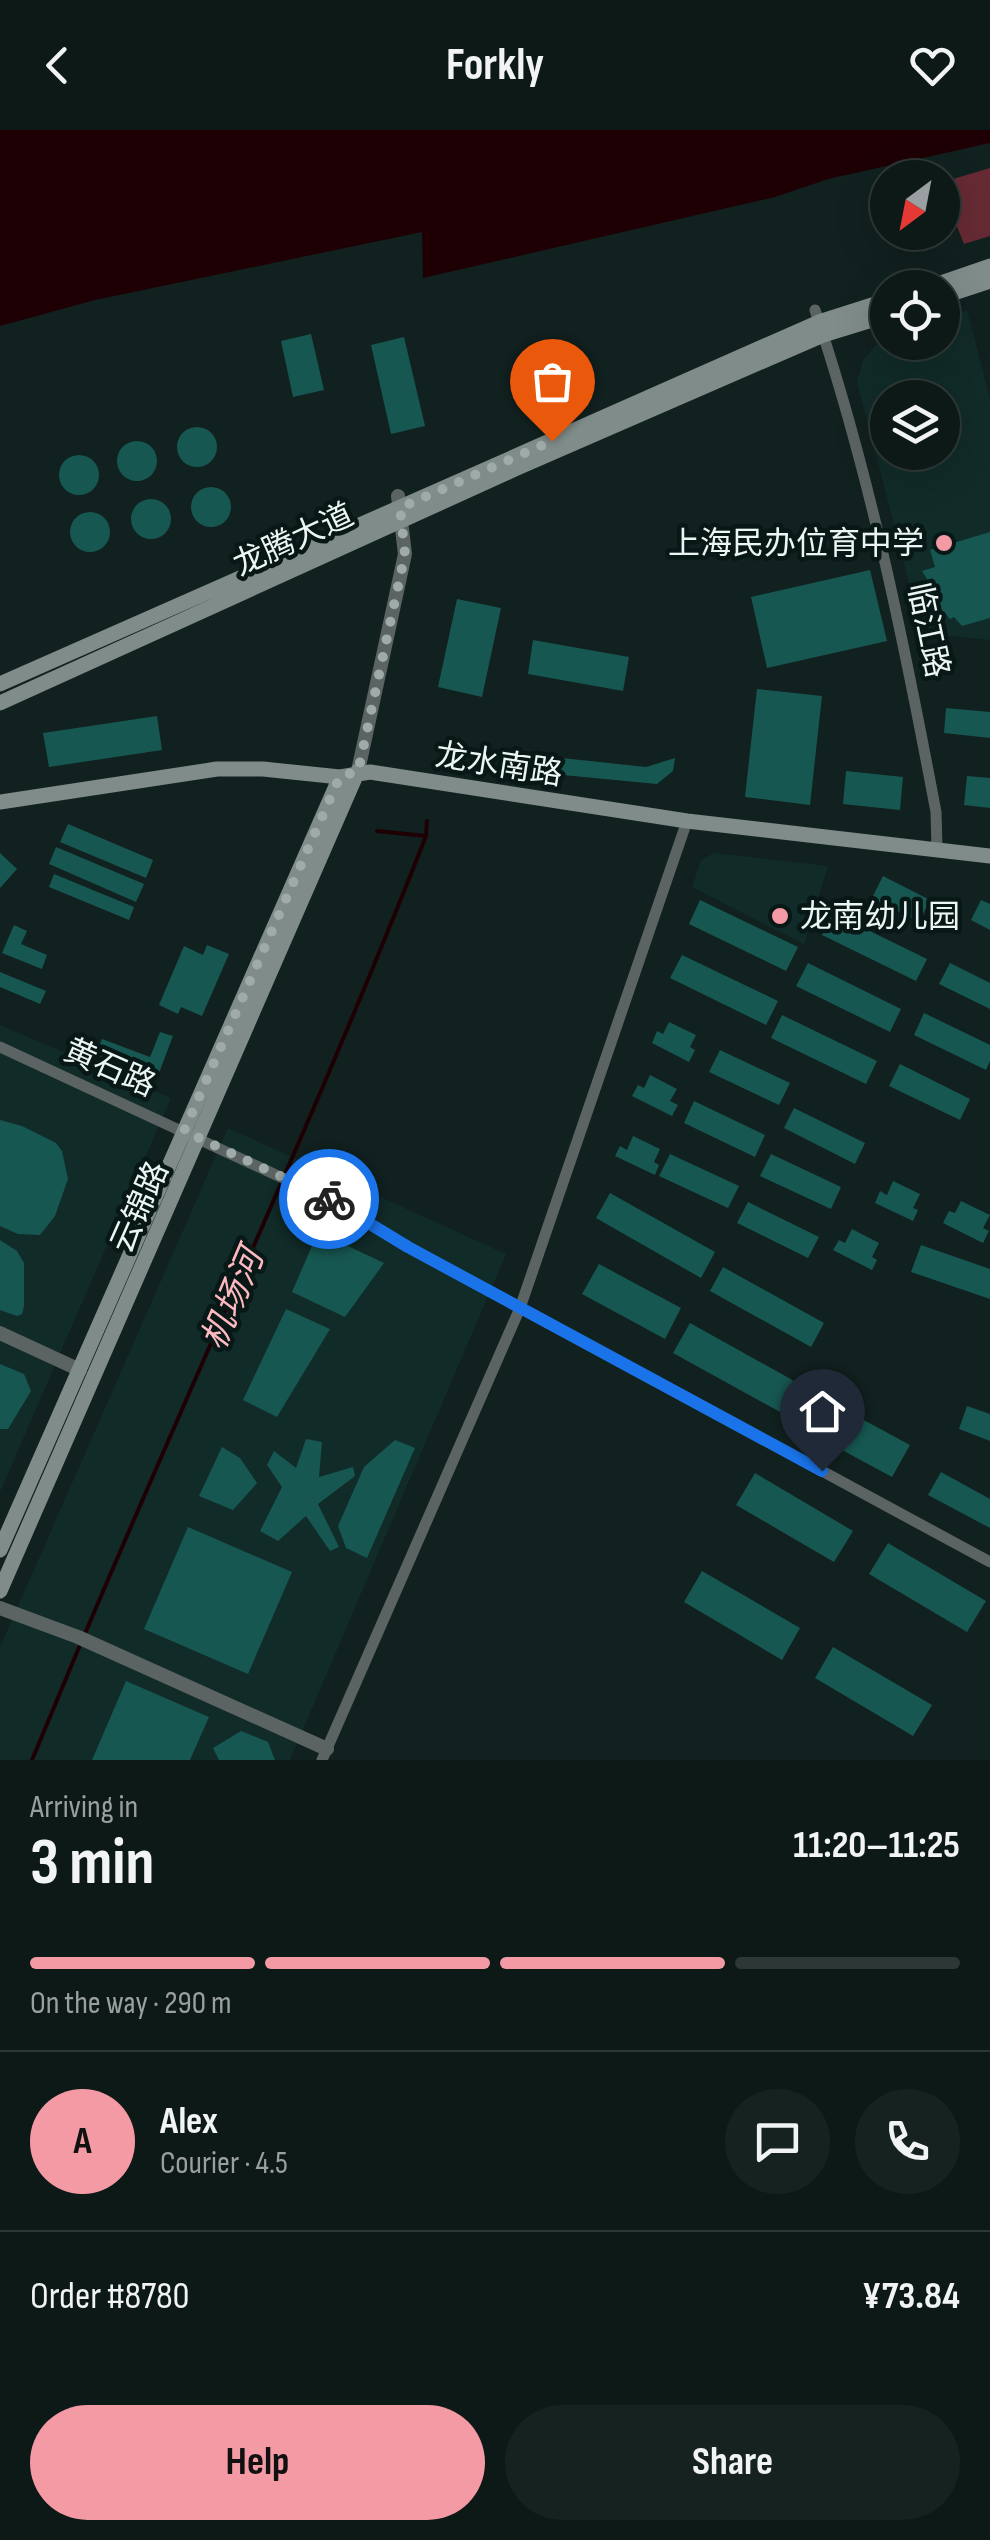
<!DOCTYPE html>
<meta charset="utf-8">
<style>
:root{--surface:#0d1917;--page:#162220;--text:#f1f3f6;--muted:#9aa0a1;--line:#2d3836;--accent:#f49aa5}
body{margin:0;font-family:"Sofia Sans Condensed","Noto Sans SC",sans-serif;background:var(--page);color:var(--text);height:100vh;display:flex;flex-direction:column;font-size:38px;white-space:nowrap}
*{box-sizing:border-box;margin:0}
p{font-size:32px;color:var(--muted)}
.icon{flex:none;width:55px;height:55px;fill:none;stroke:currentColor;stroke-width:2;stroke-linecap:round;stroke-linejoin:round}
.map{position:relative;height:1630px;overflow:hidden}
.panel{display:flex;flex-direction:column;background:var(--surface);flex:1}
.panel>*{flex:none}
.needle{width:65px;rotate:212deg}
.buttons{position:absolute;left:870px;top:30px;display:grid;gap:20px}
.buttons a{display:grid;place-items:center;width:90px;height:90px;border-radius:50%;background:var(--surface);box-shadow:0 10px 40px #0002,0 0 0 2px var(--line);font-size:50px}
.pin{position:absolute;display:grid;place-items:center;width:85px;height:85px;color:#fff;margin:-102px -42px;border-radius:50% 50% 50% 0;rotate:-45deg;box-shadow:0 0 10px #0007}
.pin .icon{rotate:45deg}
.courier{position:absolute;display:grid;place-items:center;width:100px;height:100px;margin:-50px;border:8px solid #1a73e8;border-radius:50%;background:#fff;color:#222;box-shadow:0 2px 12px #0007}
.summary em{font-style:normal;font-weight:700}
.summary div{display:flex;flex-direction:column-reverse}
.summary{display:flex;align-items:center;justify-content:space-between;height:170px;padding:0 30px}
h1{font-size:65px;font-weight:700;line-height:75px}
.bar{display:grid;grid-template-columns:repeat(4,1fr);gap:15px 10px;align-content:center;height:120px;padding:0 30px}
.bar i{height:12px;border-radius:8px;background:var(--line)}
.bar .on{background:var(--accent)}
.bar p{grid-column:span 4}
.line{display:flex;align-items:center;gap:25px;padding:0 30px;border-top:2px solid var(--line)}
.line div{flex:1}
.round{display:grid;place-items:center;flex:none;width:105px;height:105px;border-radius:52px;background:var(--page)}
.cta{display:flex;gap:20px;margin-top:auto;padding:20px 30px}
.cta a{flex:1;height:115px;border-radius:60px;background:var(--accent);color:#111;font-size:40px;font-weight:700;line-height:115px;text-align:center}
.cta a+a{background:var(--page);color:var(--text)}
header{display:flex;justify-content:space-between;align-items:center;height:130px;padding:0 30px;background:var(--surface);font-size:45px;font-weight:700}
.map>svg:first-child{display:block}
.built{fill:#112b28;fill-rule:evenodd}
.green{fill:#662a34}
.water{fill:#1e0004}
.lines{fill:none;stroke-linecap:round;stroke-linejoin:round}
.stream{stroke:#1e0004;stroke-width:4}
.building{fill:#175751}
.minor{stroke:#5c6463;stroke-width:11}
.tertiary{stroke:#5c6463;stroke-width:14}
.secondary{stroke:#7f8c8a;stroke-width:15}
.done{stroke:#9faba9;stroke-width:10;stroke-dasharray:0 18}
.route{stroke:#1a73e8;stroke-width:12}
.poi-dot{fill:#f49aa5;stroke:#081816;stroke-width:4}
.labels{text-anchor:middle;stroke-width:9;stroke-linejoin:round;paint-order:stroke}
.street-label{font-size:32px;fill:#ebf5f4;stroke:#081816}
.poi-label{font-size:32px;fill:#ebf5f4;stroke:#081816;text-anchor:end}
.water-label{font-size:35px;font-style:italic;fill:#feb8c0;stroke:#081816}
</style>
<header><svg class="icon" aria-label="back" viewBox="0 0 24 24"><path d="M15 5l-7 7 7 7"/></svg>Forkly<svg class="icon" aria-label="heart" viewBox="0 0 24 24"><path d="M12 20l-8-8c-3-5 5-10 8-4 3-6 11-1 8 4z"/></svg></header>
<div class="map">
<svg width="990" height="1630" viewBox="0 0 990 1630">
<rect width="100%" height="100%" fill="#11211f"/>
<path class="built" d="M967 180 990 269V510L922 503 857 252 863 230 880 210 887 208 888 212H942L943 188ZM888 268H942V322H888Z
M714 723 828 736 804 814 692 757 701 730Z
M0 895 171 968 0 1362Z
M228 998 506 1124 290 1630H0V1517Z"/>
<path class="green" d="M990 38V106L964 114 943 62V52Z"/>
<path class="water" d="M0 0H990V13L828 49 775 67 423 148 422 102 95 170 0 196Z"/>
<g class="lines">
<path class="stream" d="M377 701 426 706
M84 1506C197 1239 320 976 426 706L427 691
M32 1630 80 1515"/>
</g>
<path class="building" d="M311 204 324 260 293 267 281 211Z
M404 207 425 296 391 304 371 215Z
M177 317a20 20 0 1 1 40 0a20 20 0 1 1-40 0Z
M117 331a20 20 0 1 1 40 0a20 20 0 1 1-40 0Z
M59 345a20 20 0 1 1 40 0a20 20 0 1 1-40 0Z
M191 377a20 20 0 1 1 40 0a20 20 0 1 1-40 0Z
M131 389a20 20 0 1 1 40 0a20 20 0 1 1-40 0Z
M70 402a20 20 0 1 1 40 0a20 20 0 1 1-40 0Z
M990 402V488L962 496 954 487 950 489 919 455 927 449 922 441 935 437 930 420Z
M870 440 887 511 767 538 751 467Z
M457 469 501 478 482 567 438 557Z
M533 510 629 527 623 561 528 544Z
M757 559 822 566 810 675 745 667Z
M946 578 990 582V608L944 603Z
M157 586 162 620 49 637 43 603Z
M505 622 646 637 675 628 673 641 657 654 500 639Z
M846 641 903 647 900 680 843 674Z
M967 646 990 648V678L964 675Z
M68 694 153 730 146 748 60 712Z
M56 717 144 754 136 772 49 734Z
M0 723 17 739 0 758Z
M54 744 134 777 129 790 49 757Z
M883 746 930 770 919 792 872 768Z
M700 770 798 817 786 841 689 794Z
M981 770 990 774V800L971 790Z
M833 783 927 829 916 851 822 805Z
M14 795 27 801 21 814 47 825 42 839 2 823Z
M207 815 229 824 202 886 181 877 178 884 159 875 184 816 203 825Z
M682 825 778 871 766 895 670 848Z
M808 833 901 879 890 902 796 856Z
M950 833 990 853V879L939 854Z
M0 842 46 861 40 874 0 857Z
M924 883 990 915V931L986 940 914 905Z
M782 885 877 931 866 954 771 908Z
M669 892 696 905 690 917 695 920 689 932 652 913 657 901 663 904Z
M160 902 173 906 157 948 96 925 102 909 150 927Z
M720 920 790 953 779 975 709 942Z
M900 934 970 969 960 990 889 956Z
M650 945 677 959 670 971 678 975 672 986 632 966 638 955 644 958Z
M694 971 765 1005 755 1027 684 993Z
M794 978 865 1013 855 1034 784 998Z
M0 990 22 996 56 1013 62 1021 68 1049 55 1086 40 1105 18 1104 0 1096Z
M633 1006 660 1019 654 1032 659 1035 655 1045 615 1026 620 1016 627 1020Z
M670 1024 739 1056 728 1078 659 1046Z
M771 1024 841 1057 831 1079 760 1046Z
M893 1051 920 1064 913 1078 918 1080 913 1091 875 1073 880 1061 887 1065Z
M610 1063 715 1122 701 1148 596 1088Z
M961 1071 990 1085 983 1098 989 1101 983 1113 943 1093 949 1081 955 1083Z
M748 1072 819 1107 808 1128 737 1093Z
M852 1099 879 1113 872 1127 877 1130 872 1140 833 1120 839 1110 845 1113Z
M318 1102 384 1133 345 1187 292 1162Z
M0 1110 17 1121 24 1133V1176L22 1184 17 1186 0 1180Z
M921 1115 990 1139V1169L911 1142Z
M599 1134 681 1178 665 1209 582 1164Z
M723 1137 824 1193 811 1217 710 1161Z
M286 1179 330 1199 277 1287 243 1270Z
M690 1193 796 1252 780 1282 673 1223Z
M0 1234 24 1244 31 1261 8 1299H0Z
M810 1261 910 1315 892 1347 792 1293Z
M967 1276 990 1284V1311L959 1299Z
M306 1309 322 1312 319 1347 353 1337 355 1346 318 1374 339 1417 330 1421 306 1386 278 1411 260 1401 282 1357 267 1335 274 1321 296 1338Z
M395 1310 415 1318 367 1428 346 1418 338 1396 364 1337Z
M222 1317 240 1328 257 1353 233 1380 199 1366Z
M941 1342 990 1369V1398L928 1365Z
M755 1343 853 1401 834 1432 736 1375Z
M188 1397 292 1442 248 1544 144 1499Z
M888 1413 986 1471 967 1502 869 1444Z
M702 1441 800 1498 782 1530 684 1472Z
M833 1517 932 1575 913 1606 815 1548Z
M126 1551 209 1587 190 1630H92Z
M241 1601 268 1612 275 1630H219L213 1618Z"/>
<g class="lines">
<path class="minor" d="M815 180C870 344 904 512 936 682L937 719
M0 917 330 1070 408 1117 990 1432
M322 1630 520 1178 687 691"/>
<path class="tertiary" d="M358 641 405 424 398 366
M0 1203 80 1240
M0 1478 78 1507 327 1619"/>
<path class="secondary" d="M926 158 990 136
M942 167 990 151
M0 554 819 192 888 170
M0 573 515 339 823 205 888 185
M0 672 217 639H263L340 647 370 642 687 691 990 726
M0 1420 340 647
M0 1461 358 641"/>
</g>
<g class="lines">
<path class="done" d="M329 1069 184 1001 340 646 358 642 405 424 400 378 552 311"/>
<path class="route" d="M329 1069 408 1117 822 1341"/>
</g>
<g class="poi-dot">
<circle cx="944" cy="413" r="10"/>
<circle cx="780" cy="786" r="10"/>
</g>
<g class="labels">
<g class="street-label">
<text transform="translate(293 409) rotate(-25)" y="11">龙腾大道</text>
<text transform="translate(929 500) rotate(78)" y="11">临江路</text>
<text transform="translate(499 634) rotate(9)" y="11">龙水南路</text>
<text transform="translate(110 937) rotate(24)" y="11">黄石路</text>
<text transform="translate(139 1077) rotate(-66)" y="11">云锦路</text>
</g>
<g class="poi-label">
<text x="924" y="424">上海民办位育中学</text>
<text x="800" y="797" text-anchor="start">龙南幼儿园</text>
</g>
<g class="water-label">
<text transform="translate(232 1169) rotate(-67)" y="12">机场河</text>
</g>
</g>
</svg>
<div class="buttons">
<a><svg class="needle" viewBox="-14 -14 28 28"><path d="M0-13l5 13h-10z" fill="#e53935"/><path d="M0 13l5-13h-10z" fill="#9aa0a1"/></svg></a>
<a><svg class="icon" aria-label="locate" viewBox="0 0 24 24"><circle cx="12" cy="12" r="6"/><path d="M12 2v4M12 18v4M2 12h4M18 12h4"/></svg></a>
<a><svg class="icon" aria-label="layers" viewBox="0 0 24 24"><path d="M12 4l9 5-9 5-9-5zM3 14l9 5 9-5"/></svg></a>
</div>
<div class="pin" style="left:552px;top:311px;background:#ea580c"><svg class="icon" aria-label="bag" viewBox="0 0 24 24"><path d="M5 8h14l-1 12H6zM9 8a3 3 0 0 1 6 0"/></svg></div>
<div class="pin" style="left:822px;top:1341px;background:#1f2937"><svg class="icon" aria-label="home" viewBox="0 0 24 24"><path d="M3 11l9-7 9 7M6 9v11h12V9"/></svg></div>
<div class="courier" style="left:329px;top:1069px"><svg class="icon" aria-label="bike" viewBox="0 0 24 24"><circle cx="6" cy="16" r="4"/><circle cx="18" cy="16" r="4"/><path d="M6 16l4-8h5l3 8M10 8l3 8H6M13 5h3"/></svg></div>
</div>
<section class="panel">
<div class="summary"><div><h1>3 min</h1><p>Arriving in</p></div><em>11:20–11:25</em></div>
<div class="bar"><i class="on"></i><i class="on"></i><i class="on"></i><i></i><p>On the way · 290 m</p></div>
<div class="line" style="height:180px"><b class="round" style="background:var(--accent);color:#111">A</b><div><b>Alex</b><p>Courier · 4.5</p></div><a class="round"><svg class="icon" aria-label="chat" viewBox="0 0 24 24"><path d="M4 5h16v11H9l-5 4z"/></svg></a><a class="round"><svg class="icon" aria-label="phone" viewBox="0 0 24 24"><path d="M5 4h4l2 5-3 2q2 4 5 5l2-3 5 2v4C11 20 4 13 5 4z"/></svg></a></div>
<div class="line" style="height:130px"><div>Order #8780</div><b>¥73.84</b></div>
<div class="cta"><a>Help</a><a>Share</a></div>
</section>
